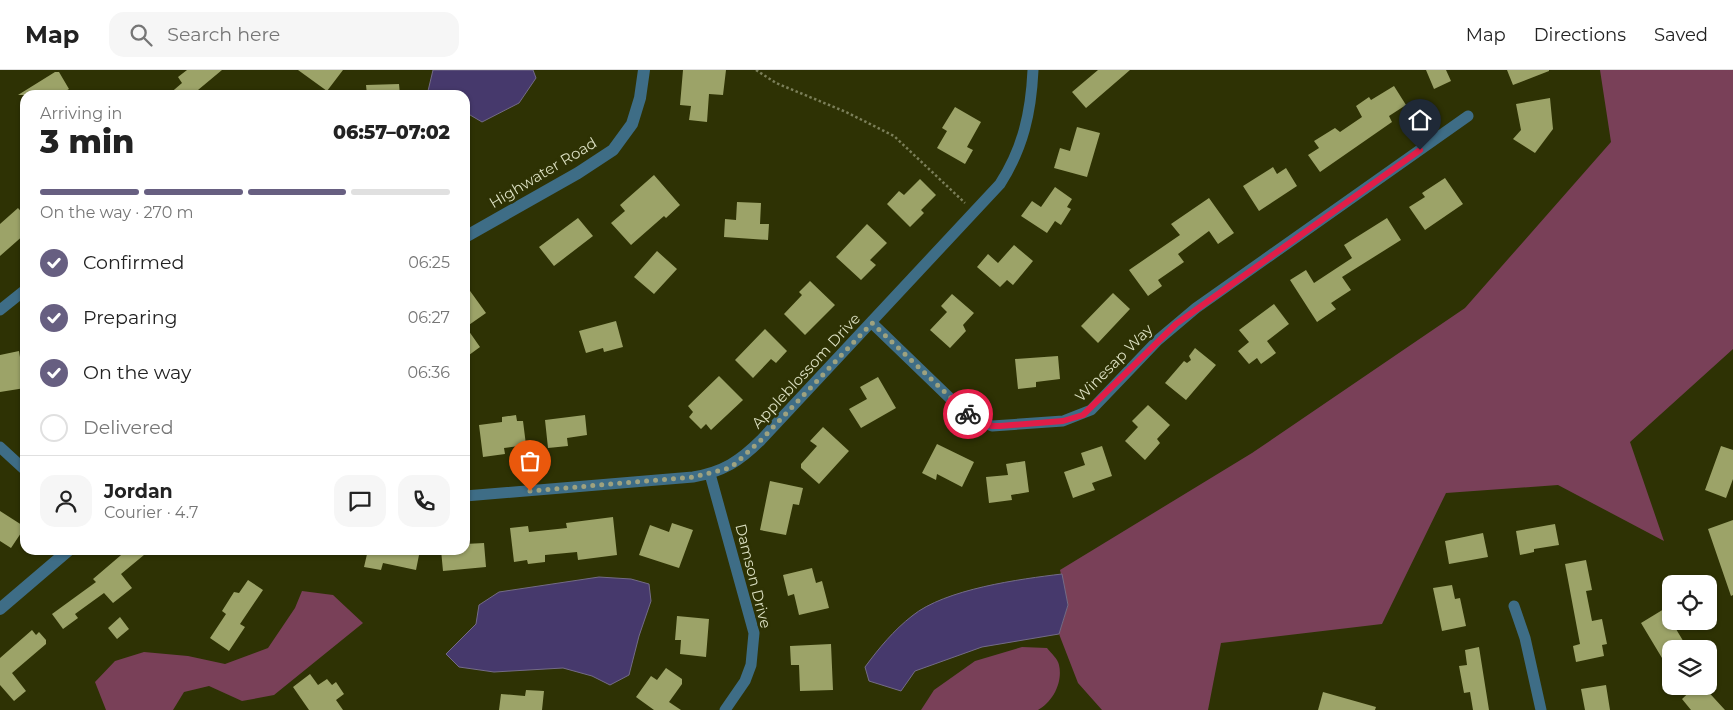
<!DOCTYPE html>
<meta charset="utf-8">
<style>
:root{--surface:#fff;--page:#f6f6f6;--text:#222;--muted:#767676;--line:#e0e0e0;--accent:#675f81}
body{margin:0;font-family:Montserrat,sans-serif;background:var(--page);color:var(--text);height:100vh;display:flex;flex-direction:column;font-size:19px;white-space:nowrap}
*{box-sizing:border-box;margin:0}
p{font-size:16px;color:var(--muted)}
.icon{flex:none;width:28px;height:28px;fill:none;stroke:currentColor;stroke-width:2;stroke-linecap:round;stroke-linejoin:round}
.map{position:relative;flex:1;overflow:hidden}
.side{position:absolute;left:20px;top:20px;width:450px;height:465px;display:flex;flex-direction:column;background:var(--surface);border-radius:15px;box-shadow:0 1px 4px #0004}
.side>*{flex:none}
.tools{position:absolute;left:1662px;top:505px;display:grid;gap:10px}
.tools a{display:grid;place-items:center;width:55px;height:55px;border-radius:10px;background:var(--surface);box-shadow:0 1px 4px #0004;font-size:25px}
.pin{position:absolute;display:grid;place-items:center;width:42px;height:42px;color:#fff;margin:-51px -21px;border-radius:50% 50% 50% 0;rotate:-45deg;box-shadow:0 0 5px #0007}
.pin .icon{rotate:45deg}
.courier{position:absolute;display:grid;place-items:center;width:50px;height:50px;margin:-25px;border:4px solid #e11d48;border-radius:50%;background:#fff;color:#222;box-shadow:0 1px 6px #0007}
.headline em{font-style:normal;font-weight:800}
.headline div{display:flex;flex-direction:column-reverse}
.headline{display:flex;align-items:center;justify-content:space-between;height:85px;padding:0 20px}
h1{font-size:32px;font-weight:800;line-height:38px}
.bar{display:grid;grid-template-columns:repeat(4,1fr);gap:8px 5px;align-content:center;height:60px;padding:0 20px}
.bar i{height:6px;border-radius:4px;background:var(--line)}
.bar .on{background:var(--accent)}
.bar p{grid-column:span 4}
.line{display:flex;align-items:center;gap:12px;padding:0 20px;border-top:1px solid var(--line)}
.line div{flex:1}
.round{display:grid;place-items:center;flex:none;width:52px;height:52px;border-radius:15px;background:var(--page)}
ol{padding:0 20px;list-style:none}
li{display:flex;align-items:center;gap:15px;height:55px}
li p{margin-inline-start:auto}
li .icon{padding:5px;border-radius:50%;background:var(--accent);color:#fff;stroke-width:4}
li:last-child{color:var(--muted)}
li i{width:28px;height:28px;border:2px solid var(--line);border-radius:50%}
header{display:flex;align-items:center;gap:30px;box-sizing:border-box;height:70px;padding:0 25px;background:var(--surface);border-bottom:1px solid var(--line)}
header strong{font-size:24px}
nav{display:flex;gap:28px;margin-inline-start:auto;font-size:18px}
.search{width:350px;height:45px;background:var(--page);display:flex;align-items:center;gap:12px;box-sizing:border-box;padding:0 18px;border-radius:15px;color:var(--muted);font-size:19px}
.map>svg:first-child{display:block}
.forest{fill:#794058}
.water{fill:#46396c;stroke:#736b86}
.building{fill:#9ca368}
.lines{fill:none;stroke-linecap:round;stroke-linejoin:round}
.path{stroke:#7b7f59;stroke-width:2.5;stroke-dasharray:2.5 2.5;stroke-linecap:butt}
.minor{stroke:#3e6d86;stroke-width:11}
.tertiary{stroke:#3e6d86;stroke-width:12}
.done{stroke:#9ea27f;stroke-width:5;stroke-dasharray:0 9}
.route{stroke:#e11d48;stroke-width:6}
.labels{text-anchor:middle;stroke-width:5;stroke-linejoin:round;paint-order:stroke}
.street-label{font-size:15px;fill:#dbdfc1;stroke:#2e3204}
</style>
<header>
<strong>Map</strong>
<div class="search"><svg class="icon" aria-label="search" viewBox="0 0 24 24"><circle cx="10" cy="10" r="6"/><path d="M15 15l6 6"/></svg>Search here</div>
<nav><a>Map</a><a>Directions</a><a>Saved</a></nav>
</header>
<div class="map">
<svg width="1733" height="640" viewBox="0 0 1733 640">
<rect width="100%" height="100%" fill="#2e3204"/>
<path class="forest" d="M1600 0H1733V279L1630 372 1664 471 1558 415 1446 423 1382 554 1221 573 1208 640H1102L1078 613 1059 564 1068 535 1060 500 1252 383 1465 238 1611 72Z
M302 521 333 525 363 553 274 625 242 631 209 616 184 622 173 640H106L95 612 115 591 144 582 188 586 225 594 268 578 295 538Z
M1022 577 1047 578C1051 583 1058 589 1059 595 1063 612 1053 632 1038 640H921L934 620 975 591Z"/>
<path class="water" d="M433 0H533L536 8 519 33 482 52 465 42V25H435L428 21Z
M1062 504 1068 535 1059 564 982 577 915 601 901 621 869 611 865 597C879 578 894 560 912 546 945 519 1020 509 1062 504Z
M599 507 631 509 649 514 651 531 639 566 629 605 610 615 592 606 563 598 494 602 459 597 446 584 476 554 479 535 499 522Z"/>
<path class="building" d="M187 0H222L192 25H168L182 13 178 7Z
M298 0H343L327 21Z
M683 0H726L723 25 709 24 707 52 689 50 691 36 680 35Z
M1098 0H1130L1086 38 1072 22Z
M1426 0H1446L1451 11 1434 19Z
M1507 0H1549V1L1513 15Z
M55 2H59L69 19 59 25H18Z
M399 14 400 25H367L366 15Z
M1394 16 1406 35 1389 46 1392 52 1320 102 1308 85 1319 78 1314 71 1335 58 1340 62 1362 47 1356 36 1369 27 1371 30Z
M1550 28 1553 59 1535 83 1513 69 1521 60 1516 34Z
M955 37 981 52 967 77 973 80 965 94 937 78 947 61 942 58Z
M1077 57 1100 63 1087 107 1054 98 1060 78 1070 81Z
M1273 97 1277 104 1286 98 1297 116 1259 141 1243 116Z
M654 105 680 135 666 148 664 146 631 175 611 153 625 141 620 135Z
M1445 108 1463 134 1425 160 1409 137 1425 127 1422 123Z
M920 109 936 125 921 140 924 143 910 157 887 134 899 121 904 125Z
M1055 117 1072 129 1067 137 1071 139 1061 155 1055 151 1047 163 1021 146 1032 131 1041 137Z
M1209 128 1234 163 1218 174 1209 161 1178 184 1184 192 1158 210 1162 216 1148 226 1129 200 1180 165 1171 154Z
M737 132 761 133 760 154H769L768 170 724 167 725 149 736 150Z
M18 138 25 146V164L0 186V154Z
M578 148 593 166 554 196 539 177Z
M1387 148 1401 170 1342 207 1351 220 1331 233 1336 239 1317 252 1290 210 1306 200 1314 213 1352 188 1344 175Z
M867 154 887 173 870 190 876 195 861 210 836 187Z
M1014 175 1033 191 1013 215 1007 210 1000 217 977 197 988 184 998 193Z
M657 181 677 199 654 224 634 207Z
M810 211 835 235 805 265 784 244 802 225 799 222Z
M465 214 486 243 466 257 480 277 465 288Z
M1113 223 1130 239 1098 273 1081 256Z
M952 224 974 243 963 255 966 261 950 278 930 260 947 242 941 236Z
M1274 234 1289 254 1267 271 1276 283 1261 294 1257 288 1249 294 1238 281 1249 272 1239 260Z
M616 251 623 277 604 282 603 278 586 283 579 261Z
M765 259 787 281 776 293 771 289 753 308 735 290Z
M1195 278 1216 295 1186 330 1165 313 1184 291 1187 293 1191 290 1189 286Z
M19 281 25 318 0 322V285Z
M1058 286 1060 309 1036 312V317L1018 319 1015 289Z
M719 306 743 330 711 360 706 354 701 359 689 347 693 342 688 336Z
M878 307 896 338 861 358 849 339 867 329 860 317Z
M1148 335 1170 355 1157 369 1160 373 1145 390 1125 371 1138 357 1132 351Z
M516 345 517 351H523L526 375 504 378 505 384 483 387 479 355 502 352V347Z
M585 345 587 365 567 368 568 376 548 378 545 350Z
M823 357 849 381 819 414 801 398V394L817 376 810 371Z
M937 374 974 392 962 417 937 404 936 410 922 403Z
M1102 376 1112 406 1092 413 1095 420 1073 428 1064 402 1085 395 1081 383Z
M1721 376 1733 380V409L1726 428 1705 420Z
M1025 391 1029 422 1011 425 1012 430 989 433 986 407 1008 405 1006 394Z
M770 411 803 418 799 435 793 434 786 465 760 460Z
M0 441 25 457 11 478 0 471Z
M613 447 617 485 578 490 577 482 545 485V492L528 494 527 490 514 492 510 458 528 456 529 462 567 458 566 453Z
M1733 450V525L1731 526 1708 459Z
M672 453 693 460 679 498 639 485 650 455 669 462Z
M1555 454 1559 475 1534 479V482L1520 485 1516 461Z
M1483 463 1488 487 1449 494 1445 471Z
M484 473 486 497 443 501 441 480H465V474Z
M127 480H150L121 504 132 518 113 533 104 523 75 544 78 548 63 559 52 544 96 512 93 509Z
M368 480H420L416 500 383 493 381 500 364 497Z
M1586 490 1592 520 1586 521 1592 551 1602 549 1607 574 1602 575 1604 586 1576 592 1573 576 1580 574 1565 494Z
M812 498 816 513 822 511 829 538 799 545 794 524 788 526 783 505Z
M248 510 263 520 240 554 245 557 229 581 210 568 226 544 222 541 234 522 239 523Z
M1452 515 1455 529 1460 528 1466 556 1442 561 1433 518Z
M1664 539 1685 574 1677 579H1671V582L1662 588 1641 553Z
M677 546 709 549 706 587 680 584 681 570H675Z
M120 547 129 559 117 569 108 558Z
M32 560 36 565 39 562 46 570V574L12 603 26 621 14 631 0 615V588Z
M831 574 833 620 800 621 799 595H791L790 576Z
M1479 577 1489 640H1473L1470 622 1464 623 1459 596 1467 595 1465 580Z
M666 598 682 609V614L669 632 681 640H654L636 627 651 606 657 610Z
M310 604 318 615 327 609 332 615 336 612 344 624 336 630 343 640H309L293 617Z
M1606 615 1610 640H1585L1581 619Z
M1696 616H1703L1725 640H1691L1682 629Z
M526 620 544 621 542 640H499L501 624 525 626Z
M1323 622 1376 637 1375 640H1318Z"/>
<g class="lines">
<path class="path" d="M756 0 776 13 846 42 894 66 965 133"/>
<path class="minor" d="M0 240 25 220
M872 253 957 335 974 348 992 356 1063 351 1091 340 1158 270 1196 238 1468 46
M0 377 25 400
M710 404 754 563 751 595 745 611 725 640
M465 426 693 407C723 402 740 391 761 370L1000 114C1023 78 1031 43 1033 0
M1514 536 1525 568 1541 640"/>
<path class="tertiary" d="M465 167 578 103 613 80 632 54 640 28 644 0
M0 539 69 480"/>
</g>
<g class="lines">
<path class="done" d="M530 421 693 407 726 399 735 394 761 370 872 253 968 344"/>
<path class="route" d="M968 344 992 356H1000L1063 351 1083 345 1176 254 1420 80"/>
</g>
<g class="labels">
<g class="street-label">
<text transform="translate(543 103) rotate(-31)" y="5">Highwater Road</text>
<text transform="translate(1114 293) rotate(-45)" y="5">Winesap Way</text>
<text transform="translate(806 301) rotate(-47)" y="5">Appleblossom Drive</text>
<text transform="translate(753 506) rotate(76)" y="5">Damson Drive</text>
</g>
</g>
</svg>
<div class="tools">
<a><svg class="icon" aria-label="locate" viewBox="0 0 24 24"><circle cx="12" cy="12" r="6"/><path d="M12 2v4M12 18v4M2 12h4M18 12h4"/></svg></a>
<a><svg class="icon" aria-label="layers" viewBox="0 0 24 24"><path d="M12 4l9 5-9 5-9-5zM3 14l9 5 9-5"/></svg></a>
</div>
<div class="pin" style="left:530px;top:421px;background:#ea580c"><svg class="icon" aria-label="bag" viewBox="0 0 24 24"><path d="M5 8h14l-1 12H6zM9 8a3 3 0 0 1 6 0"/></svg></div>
<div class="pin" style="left:1420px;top:80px;background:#1f2937"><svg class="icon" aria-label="home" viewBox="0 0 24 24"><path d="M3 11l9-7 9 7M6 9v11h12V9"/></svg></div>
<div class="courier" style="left:968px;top:344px"><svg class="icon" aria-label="bike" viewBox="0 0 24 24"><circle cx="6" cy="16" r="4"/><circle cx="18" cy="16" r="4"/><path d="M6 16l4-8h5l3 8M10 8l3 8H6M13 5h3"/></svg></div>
<section class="side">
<div class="headline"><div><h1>3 min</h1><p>Arriving in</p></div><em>06:57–07:02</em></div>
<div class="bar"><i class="on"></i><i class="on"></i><i class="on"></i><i></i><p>On the way · 270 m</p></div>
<ol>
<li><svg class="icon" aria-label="check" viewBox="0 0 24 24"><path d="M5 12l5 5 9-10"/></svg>Confirmed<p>06:25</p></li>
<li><svg class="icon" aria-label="check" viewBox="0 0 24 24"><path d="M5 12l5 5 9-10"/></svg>Preparing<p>06:27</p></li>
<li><svg class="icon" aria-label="check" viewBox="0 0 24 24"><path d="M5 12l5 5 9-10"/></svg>On the way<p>06:36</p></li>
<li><i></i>Delivered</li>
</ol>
<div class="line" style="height:90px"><a class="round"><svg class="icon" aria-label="person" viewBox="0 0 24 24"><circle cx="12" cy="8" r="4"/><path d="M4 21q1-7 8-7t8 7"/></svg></a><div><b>Jordan</b><p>Courier · 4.7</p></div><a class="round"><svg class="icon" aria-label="chat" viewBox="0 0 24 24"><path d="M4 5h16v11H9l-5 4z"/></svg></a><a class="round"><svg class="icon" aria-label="phone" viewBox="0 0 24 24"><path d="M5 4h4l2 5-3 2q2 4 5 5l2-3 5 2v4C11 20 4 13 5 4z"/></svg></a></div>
</section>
</div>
